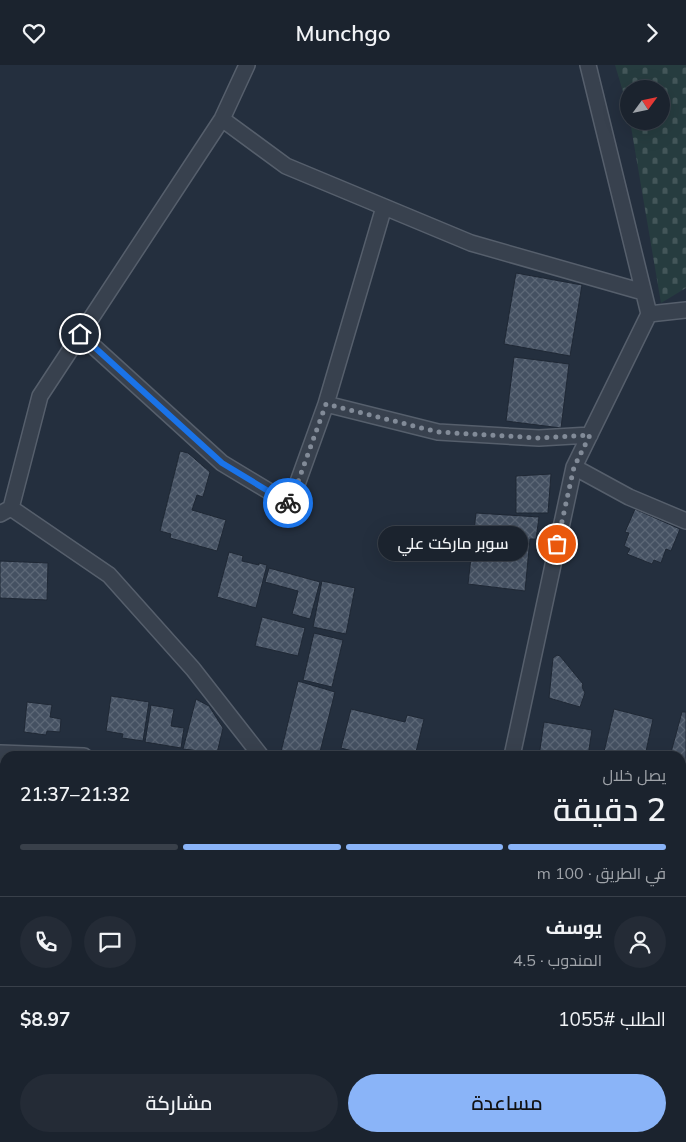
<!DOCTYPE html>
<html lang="ar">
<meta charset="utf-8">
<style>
:root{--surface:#1b232e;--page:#242b36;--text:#f1f3f6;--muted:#a0a4aa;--line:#39404a;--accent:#8ab4f8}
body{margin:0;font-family:Mulish,Cairo,sans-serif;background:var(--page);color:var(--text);direction:rtl;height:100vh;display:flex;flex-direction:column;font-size:19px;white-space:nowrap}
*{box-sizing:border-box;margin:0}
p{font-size:16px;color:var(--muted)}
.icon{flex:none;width:28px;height:28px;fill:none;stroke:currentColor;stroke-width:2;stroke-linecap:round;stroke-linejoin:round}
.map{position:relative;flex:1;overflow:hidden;direction:ltr}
.panel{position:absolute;left:0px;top:686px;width:686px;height:391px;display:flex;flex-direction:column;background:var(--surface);border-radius:15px 15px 0 0;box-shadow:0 5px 20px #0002,0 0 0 1px var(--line);direction:rtl}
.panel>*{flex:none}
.needle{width:32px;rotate:57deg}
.tools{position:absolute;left:620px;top:15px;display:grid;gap:10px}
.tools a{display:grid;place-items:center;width:50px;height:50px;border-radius:50%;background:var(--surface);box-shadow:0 5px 20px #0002,0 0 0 1px var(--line);font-size:25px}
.pin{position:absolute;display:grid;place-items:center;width:42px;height:42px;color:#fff;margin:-21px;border:2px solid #fff;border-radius:50%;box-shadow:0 1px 5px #0007}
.courier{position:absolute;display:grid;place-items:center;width:50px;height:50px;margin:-25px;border:4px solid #1a73e8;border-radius:50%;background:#fff;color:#222;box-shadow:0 1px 6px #0007}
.bubble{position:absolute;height:35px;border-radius:18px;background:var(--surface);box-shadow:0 5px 20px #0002,0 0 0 1px var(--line);font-size:16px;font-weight:600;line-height:35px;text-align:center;direction:rtl}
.headline em{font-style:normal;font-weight:600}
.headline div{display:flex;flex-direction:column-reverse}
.headline{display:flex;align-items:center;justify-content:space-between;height:85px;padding:0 20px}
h1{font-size:32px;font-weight:600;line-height:38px}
.bar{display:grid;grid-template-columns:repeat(4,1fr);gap:8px 5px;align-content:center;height:60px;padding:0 20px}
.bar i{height:6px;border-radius:4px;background:var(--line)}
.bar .selected{background:var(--accent)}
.bar p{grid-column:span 4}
.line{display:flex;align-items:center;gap:12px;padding:0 20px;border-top:1px solid var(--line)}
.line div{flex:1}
.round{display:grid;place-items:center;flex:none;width:52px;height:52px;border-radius:26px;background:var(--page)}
.action{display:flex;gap:10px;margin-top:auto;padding:10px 20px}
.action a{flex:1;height:58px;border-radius:30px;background:var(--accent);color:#111;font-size:20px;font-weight:600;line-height:58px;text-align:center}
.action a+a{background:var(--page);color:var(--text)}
header{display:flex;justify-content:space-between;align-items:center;height:65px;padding:0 20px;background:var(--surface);font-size:22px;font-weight:600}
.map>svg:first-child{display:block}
.cemetery{fill:url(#cemetery-stones)}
.building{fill:url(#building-cross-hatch);stroke:#1f2835}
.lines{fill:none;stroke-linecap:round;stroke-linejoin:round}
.minor-casing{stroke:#565f6c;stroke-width:18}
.minor{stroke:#38414e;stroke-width:15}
.done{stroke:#828b98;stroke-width:5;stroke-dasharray:0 9}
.route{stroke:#1a73e8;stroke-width:6}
</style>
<header><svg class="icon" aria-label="forward" viewBox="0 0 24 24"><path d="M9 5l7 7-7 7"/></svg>Munchgo<svg class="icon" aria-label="heart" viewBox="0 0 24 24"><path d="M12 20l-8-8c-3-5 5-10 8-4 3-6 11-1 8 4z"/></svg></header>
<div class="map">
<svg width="686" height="1077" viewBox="0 0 686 1077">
<defs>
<pattern id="cemetery-stones" width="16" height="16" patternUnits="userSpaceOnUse" patternTransform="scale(1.25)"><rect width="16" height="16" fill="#263c3f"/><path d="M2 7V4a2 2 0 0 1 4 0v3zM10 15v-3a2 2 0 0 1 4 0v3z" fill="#435659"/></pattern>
<pattern id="building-cross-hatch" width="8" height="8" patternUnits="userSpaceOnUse" patternTransform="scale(1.25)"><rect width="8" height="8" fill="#455162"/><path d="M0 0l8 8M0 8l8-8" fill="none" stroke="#5d6877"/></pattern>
</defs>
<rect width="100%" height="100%" fill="#242f3e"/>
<path class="cemetery" d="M615 0H686V223L661 238 630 56H661V24H629V47Z"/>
<path class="building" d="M516 208 582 220 570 291 504 279Z
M514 292 569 299 561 363 506 356Z
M180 386 188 388 210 407 203 432 197 430 192 445 226 455 217 486 170 473 171 469 160 466Z
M551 409 548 448H516V411Z
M635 444 680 464 671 486 666 484 661 498 654 495 652 499 627 489 630 484 624 481 629 468 625 467Z
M476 448 539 452 536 474H530L525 526 468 519Z
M229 487 243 491 242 496 259 500V498L267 500 256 543 217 532Z
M0 496 48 498 47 535 0 533Z
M269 503 320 517 310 554 292 549 298 526 265 517Z
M322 516 355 523 346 569 313 562Z
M262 552 305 563 298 591 255 581Z
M314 568 343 575 332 622 303 615Z
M557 590 560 591 583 619 582 622 585 628 580 642 549 633 553 593Z
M298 616 335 627 319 691H280Z
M111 631 149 637 143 676 122 673 123 669 106 666Z
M196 634 209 641 223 663 217 688 183 684Z
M27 637 52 640 50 652 61 654 60 667 47 666 46 670 24 667Z
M151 640 174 644 171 661 184 663 181 683 145 677Z
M351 644 405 657 407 650 424 654 415 691H372L341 683Z
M614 644 653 654 645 691H603Z
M682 647H686V744L681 743V691H670Z
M544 657 592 665 588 691H539Z
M3 796H5V824L0 823Z
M0 948 4 949 3 954 5 955V998L0 997Z
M50 1072H85L83 1077H49Z
M87 1072H104L117 1077H85Z
M598 1072H625L631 1074 630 1077H596Z"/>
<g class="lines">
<defs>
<path id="minor" d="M222 54 286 101 471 178 643 227
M649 249 686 245
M80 269 222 398 290 439 326 339 384 142
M326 339 438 367 539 373 590 370
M574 402 629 432 686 456
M11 443 109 510 193 604 261 691
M0 449 11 443 40 331 222 54 247 0
M0 688 84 691
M512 691 574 402 649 249 588 0
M0 1016 5 1017
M207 1072 223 1077
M681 1072 686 1073
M314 1077 319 1072"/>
</defs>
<use href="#minor" class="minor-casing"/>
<use href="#minor" class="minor"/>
</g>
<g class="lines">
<path class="done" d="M288 438 290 439 326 339 438 367 539 373 590 370 574 402 557 479"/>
<path class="route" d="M80 269 222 398 288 438"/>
</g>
</svg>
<div class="tools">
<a><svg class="needle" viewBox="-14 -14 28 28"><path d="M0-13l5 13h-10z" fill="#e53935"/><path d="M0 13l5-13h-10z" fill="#a0a4aa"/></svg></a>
</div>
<div class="pin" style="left:557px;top:479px;background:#ea580c"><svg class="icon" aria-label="bag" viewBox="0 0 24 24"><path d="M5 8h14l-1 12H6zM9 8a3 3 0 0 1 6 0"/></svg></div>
<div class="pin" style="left:80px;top:269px;background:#1f2937"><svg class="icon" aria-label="home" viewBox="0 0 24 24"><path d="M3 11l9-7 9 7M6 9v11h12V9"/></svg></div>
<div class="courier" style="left:288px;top:438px"><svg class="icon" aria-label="bike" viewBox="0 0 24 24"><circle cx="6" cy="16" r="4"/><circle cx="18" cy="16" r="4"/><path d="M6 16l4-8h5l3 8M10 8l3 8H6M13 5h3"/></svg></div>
<div class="bubble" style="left:378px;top:461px;width:150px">سوبر ماركت علي</div>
<section class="panel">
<div class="headline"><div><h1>2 دقيقة</h1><p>يصل خلال</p></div><em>21:32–21:37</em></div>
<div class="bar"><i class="selected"></i><i class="selected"></i><i class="selected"></i><i></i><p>في الطريق · 100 m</p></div>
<div class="line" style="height:90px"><a class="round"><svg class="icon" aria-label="person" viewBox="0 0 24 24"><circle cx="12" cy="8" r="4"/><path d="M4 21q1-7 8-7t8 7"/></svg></a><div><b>يوسف</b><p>المندوب · 4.5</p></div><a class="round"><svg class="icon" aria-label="chat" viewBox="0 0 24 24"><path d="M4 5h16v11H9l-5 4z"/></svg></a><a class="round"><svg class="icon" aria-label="phone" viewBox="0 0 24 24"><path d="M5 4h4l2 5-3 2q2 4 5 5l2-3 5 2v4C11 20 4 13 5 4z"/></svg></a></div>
<div class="line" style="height:65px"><div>الطلب #1055</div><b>$8.97</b></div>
<div class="action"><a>مساعدة</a><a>مشاركة</a></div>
</section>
</div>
